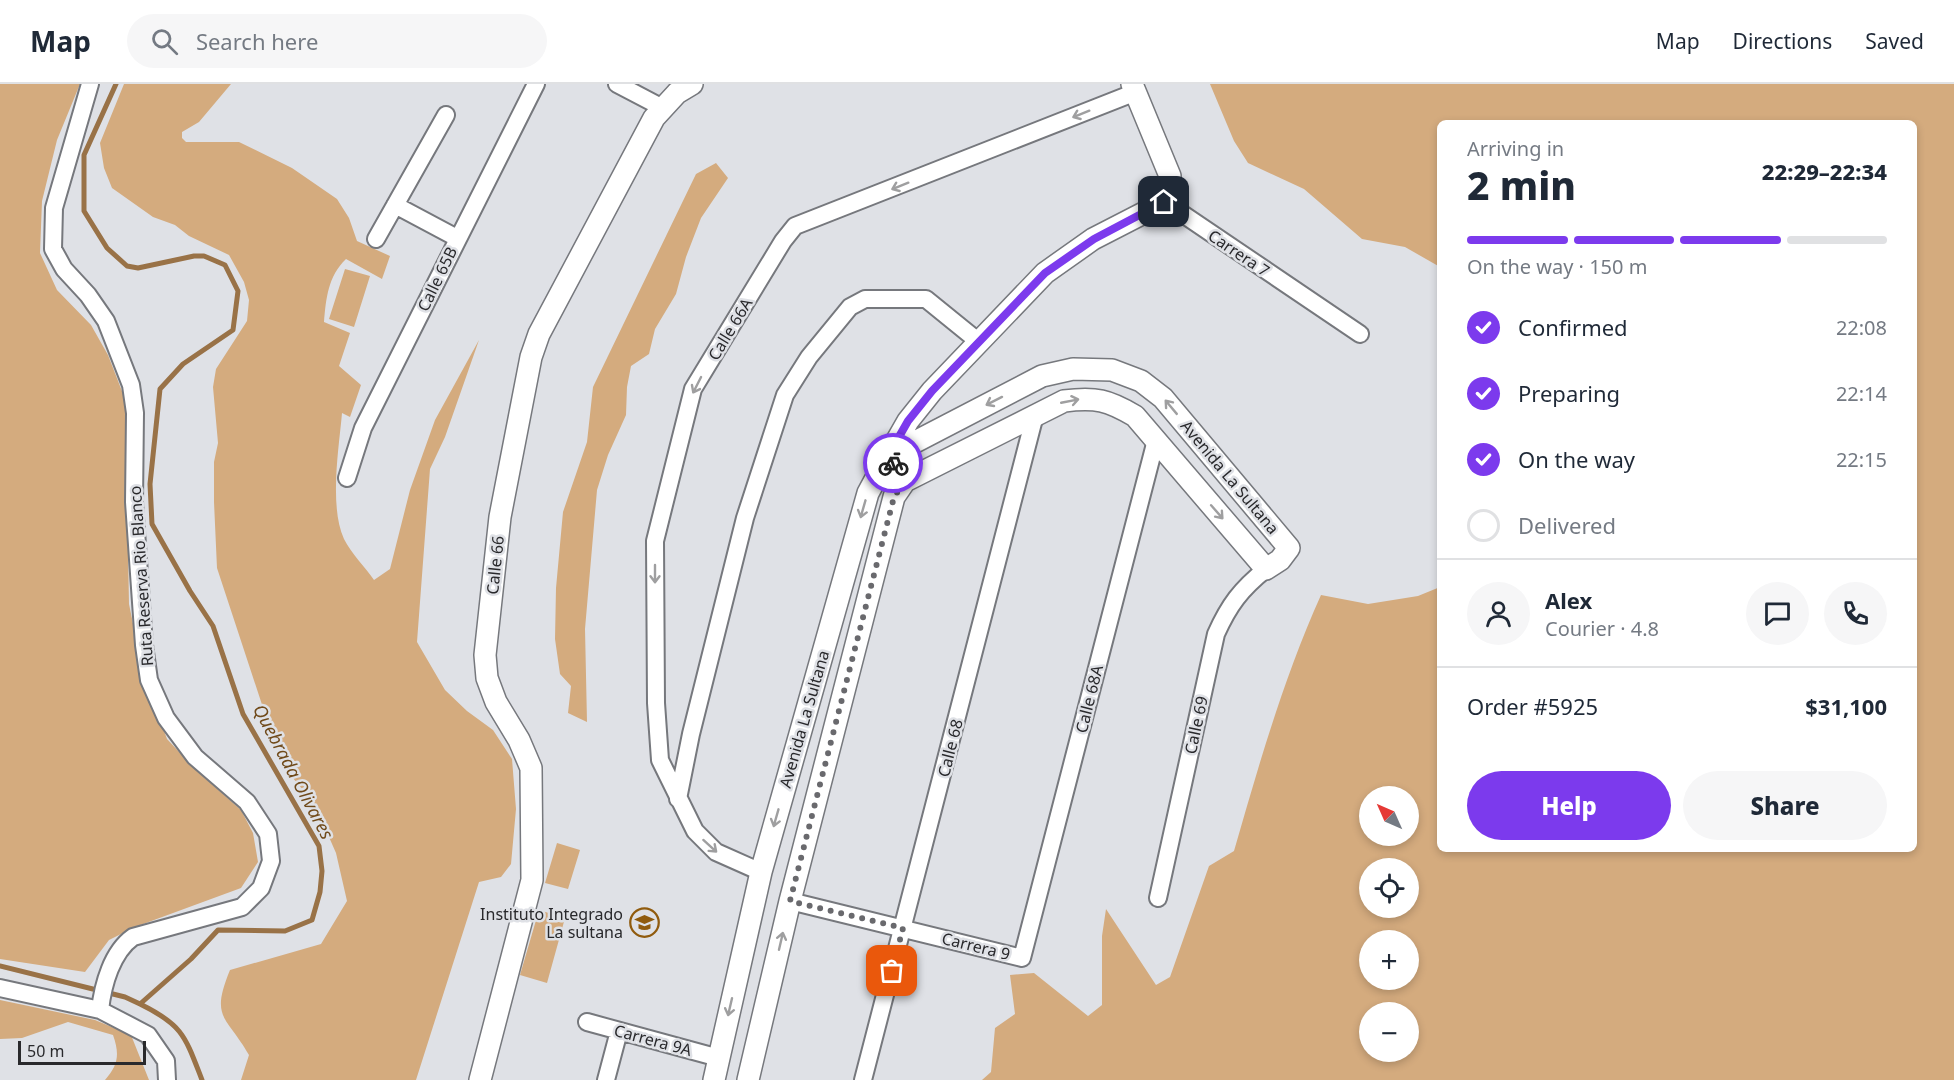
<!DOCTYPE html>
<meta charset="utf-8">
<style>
:root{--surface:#fff;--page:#f6f6f7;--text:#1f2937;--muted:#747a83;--line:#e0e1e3;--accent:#7c3aed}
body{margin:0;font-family:"Noto Sans",sans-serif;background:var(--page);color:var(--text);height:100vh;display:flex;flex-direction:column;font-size:22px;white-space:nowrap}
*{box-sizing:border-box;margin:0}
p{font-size:20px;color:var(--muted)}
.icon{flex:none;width:33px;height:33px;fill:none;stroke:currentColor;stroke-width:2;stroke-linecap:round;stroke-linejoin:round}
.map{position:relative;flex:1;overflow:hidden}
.details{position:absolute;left:1437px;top:36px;width:480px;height:732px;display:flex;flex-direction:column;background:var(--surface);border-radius:9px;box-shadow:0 3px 9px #0003}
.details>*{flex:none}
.needle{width:39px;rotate:315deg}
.controls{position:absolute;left:1359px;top:702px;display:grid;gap:12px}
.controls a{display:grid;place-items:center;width:60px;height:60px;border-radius:50%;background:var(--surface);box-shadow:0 3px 9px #0003;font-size:30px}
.scale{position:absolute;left:18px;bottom:15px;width:128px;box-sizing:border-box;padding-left:6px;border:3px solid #29292c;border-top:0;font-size:16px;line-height:21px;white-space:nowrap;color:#29292c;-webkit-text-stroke:4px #dfe1e6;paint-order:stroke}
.pin{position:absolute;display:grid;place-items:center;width:51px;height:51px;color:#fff;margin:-26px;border-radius:12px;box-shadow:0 3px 9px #0006}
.courier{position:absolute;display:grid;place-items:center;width:60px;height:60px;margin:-30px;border:4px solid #7c3aed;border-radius:50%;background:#fff;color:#222;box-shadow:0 2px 8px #0007}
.overview em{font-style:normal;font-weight:800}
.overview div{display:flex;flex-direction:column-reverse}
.overview{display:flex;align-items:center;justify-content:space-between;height:102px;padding:0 30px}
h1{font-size:39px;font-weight:800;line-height:45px}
.bar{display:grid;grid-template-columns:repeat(4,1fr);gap:9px 6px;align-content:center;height:72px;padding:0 30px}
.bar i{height:8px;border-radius:4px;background:var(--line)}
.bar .current{background:var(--accent)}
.bar p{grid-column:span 4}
.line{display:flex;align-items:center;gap:15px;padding:0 30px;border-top:2px solid var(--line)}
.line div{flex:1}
.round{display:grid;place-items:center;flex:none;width:63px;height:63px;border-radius:32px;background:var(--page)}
ol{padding:0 30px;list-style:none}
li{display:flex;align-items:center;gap:18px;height:66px}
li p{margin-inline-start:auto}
li .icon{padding:6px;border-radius:50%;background:var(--accent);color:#fff;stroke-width:4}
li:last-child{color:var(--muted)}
li i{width:33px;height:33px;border:3px solid var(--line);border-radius:50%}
.action{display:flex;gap:12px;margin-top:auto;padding:12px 30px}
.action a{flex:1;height:69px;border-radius:36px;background:var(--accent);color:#fff;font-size:24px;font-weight:800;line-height:69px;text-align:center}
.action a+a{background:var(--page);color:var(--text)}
header{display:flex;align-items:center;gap:36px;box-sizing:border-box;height:84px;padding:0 30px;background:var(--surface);border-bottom:2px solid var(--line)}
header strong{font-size:28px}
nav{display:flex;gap:33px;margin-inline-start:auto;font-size:21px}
.search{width:420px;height:54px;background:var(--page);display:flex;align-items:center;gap:15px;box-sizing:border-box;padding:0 21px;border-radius:33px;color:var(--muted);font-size:22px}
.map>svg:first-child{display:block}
.green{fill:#d4ab7e;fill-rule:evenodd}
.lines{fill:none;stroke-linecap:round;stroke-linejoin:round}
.stream{stroke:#997247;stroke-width:5}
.minor-casing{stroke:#76787d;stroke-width:20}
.tertiary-casing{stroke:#76787d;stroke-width:24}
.minor{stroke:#fff;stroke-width:16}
.tertiary{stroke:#fff;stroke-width:21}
.oneway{stroke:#9f9fa0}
.done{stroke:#69696d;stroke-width:6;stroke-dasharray:0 10.8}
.route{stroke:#7c3aed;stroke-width:8}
.labels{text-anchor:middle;stroke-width:5;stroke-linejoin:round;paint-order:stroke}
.street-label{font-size:16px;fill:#29292c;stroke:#dfe1e6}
.poi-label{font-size:16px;fill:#29292c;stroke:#dfe1e6;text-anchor:end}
.water-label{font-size:18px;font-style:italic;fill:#704a1a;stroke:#dfe1e6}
</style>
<header>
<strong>Map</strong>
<div class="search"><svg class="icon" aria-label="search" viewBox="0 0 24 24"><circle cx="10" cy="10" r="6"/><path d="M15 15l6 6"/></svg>Search here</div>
<nav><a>Map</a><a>Directions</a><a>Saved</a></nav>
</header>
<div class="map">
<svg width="1954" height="996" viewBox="0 0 1954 996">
<rect width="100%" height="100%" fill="#dfe1e6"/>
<path class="green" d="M0 0H80L57 56 42 117 40 169 57 206 91 241 108 271 125 315 129 520 143 589 167 655 197 687 241 726 253 749 258 778 241 804 135 843 109 856 85 888 0 875Z
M124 0H231L199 38 182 48V54L186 58H239L292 84 337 115 349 134 357 157 390 172 382 195 346 175C328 192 326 215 324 238L350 249 339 282 361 301 350 333 342 329C339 364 329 422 344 455 351 469 365 483 374 496L390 485 410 406 435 336 479 256 445 353 430 385 417 558 445 606 467 627 493 646 512 675 516 725 511 780 501 793 479 798 416 996H241L249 971C226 931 210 935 230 886L321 860 347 817 336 769 314 719 287 687 271 648 217 484 214 418V378L218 359 213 303 216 285 247 237 249 216 244 198 229 171 189 152 175 141 153 133 112 104 104 84 100 59Z
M1210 0H1954V996H982L991 988 995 944 1015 930 1010 891 1034 889 1088 932 1102 921V852L1106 825 1156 901 1170 893 1209 782 1234 767C1259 680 1284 593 1321 511L1368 520 1418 512 1440 503V765H1914V39H1440V183L1405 163 1362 155 1304 105 1248 79 1234 57ZM1370 712H1408V752H1370ZM1370 784H1408V824H1370ZM1370 856H1408V896H1370ZM1370 928H1408V968H1370Z
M716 79 728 94 701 134 686 173 676 210 655 245 649 270 631 282 627 303 626 331 608 371 597 406 585 545 587 638 568 629 571 602 560 590 555 555 556 504 563 428 587 358 593 303 696 90Z
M345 185 370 192 354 243 329 235Z
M557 759 580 766 568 805 545 799Z
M539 826 565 834 547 899 520 891Z
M0 916 95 936 131 951 149 996H105C118 981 120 971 113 951L68 938 22 954 0 955Z"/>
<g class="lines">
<path class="stream" d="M116 0 84 71V127L107 164 127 182 138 184 194 172H204L225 181 238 207 233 246 183 280 160 305 150 400 152 440 190 507 213 542 243 630 319 762 322 787 320 808 312 836 285 847 218 846 191 875 140 920C183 941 185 952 202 996
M0 882 125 913 140 920"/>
<defs>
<path id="minor" d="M90 0 54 124 53 165 64 185 88 211 106 237 131 301 135 329 134 418 144 561 149 596 166 634 195 673 247 718 268 750 271 777 261 804 242 823 133 853C112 868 103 900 100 926
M617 0 661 23
M1165 118 1360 250
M395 121 457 154
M376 155 446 31
M347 394 363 344 536 0
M678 715 691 650 745 434 785 311 809 273 850 223 865 215H926L979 258
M761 788 716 768 695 747 660 676 656 619 655 457 693 305 783 157 795 142 1136 8
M1158 814 1216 550C1229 521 1241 505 1266 485
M790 817 1022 874 1156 356
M0 904 100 926 148 951 166 977 167 996
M587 938 719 974
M606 996 619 947
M863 996 1035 331"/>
<path id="tertiary" d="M888 372 908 337 932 307 1045 189 1093 155 1165 118 1170 106V92L1132 0
M480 996 532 796 531 684 519 656 496 618 487 594 485 571 500 433 531 273 539 250 654 34 677 9 692 0
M714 996 761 788 868 409 888 372 1042 292 1073 285 1112 286 1141 297 1163 314 1289 464 1280 476 1266 485 1135 332C1108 316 1096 313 1064 317L905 397 894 413 790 817 748 996"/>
</defs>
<use href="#minor" class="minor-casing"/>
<use href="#tertiary" class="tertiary-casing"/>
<use href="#minor" class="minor"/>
<use href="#tertiary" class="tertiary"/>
</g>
<defs><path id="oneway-shaft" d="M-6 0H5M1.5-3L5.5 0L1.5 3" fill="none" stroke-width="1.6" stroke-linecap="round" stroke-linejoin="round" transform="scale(1.5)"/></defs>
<g class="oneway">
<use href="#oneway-shaft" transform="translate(1081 30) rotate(158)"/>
<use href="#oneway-shaft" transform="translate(900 102) rotate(158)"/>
<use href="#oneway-shaft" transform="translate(697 301) rotate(117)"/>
<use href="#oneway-shaft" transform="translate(994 317) rotate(153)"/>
<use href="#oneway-shaft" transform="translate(1070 317) rotate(-11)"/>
<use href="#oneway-shaft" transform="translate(1171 323) rotate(-130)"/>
<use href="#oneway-shaft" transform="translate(863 425) rotate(106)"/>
<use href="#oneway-shaft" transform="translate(1217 428) rotate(49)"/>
<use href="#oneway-shaft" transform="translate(655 490) rotate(90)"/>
<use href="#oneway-shaft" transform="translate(776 734) rotate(106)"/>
<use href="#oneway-shaft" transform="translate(710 762) rotate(42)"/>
<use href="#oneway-shaft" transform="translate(781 857) rotate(-77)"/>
<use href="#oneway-shaft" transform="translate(730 923) rotate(103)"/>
</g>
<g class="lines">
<path class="done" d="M892 887 903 844 790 817 894 413 905 397 893 379"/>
<path class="route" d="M893 379 888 372 908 337 932 307 1045 189 1094 155 1164 118"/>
</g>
<defs>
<symbol id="school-ring" viewBox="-11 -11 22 22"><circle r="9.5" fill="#dfe1e6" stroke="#905b0e" stroke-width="1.5"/><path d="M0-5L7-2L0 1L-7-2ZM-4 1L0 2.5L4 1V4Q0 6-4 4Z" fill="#905b0e"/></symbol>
</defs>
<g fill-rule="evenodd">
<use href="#school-ring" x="628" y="822" width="33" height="33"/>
</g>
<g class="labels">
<g class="street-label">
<text transform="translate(1239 169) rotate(34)" y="6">Carrera 7</text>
<text transform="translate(437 195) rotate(-64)" y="6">Calle 65B</text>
<text transform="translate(730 245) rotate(-59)" y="6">Calle 66A</text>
<text transform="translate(1230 393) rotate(50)" y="6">Avenida La Sultana</text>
<text transform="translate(495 481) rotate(-84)" y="6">Calle 66</text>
<text transform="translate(141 492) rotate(-94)" y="6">Ruta Reserva Rio Blanco</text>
<text transform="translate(1089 615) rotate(-76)" y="6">Calle 68A</text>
<text transform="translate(804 635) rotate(-74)" y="6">Avenida La Sultana</text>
<text transform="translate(1196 641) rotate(-78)" y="6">Calle 69</text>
<text transform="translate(950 664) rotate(-76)" y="6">Calle 68</text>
<text transform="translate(976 862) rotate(14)" y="6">Carrera 9</text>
<text transform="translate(653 956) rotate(15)" y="6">Carrera 9A</text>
</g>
<g class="poi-label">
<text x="623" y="836">Instituto Integrado<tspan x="623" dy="18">La sultana</tspan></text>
</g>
<g class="water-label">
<text transform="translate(293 688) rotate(62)" y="6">Quebrada Olivares</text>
</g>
</g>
</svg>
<div class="controls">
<a><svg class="needle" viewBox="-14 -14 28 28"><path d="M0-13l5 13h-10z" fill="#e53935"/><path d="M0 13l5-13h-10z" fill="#747a83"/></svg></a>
<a><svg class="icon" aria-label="locate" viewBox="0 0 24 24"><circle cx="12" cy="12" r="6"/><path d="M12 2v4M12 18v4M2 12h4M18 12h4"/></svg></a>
<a>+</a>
<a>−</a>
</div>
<div class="scale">50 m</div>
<div class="pin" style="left:892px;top:887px;background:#ea580c"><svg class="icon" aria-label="bag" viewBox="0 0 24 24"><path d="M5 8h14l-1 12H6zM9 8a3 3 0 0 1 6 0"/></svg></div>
<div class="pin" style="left:1164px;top:118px;background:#1f2937"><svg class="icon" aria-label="home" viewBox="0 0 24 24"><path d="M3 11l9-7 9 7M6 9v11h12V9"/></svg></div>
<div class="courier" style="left:893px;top:379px"><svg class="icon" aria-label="bike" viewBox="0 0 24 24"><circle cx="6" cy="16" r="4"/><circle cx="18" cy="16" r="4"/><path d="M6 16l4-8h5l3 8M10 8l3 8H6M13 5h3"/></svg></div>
<section class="details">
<div class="overview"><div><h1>2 min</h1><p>Arriving in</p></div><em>22:29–22:34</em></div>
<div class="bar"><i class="current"></i><i class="current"></i><i class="current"></i><i></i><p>On the way · 150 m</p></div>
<ol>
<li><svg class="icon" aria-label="check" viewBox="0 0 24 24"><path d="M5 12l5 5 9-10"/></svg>Confirmed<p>22:08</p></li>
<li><svg class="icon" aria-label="check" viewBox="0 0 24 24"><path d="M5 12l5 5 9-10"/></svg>Preparing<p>22:14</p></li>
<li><svg class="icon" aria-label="check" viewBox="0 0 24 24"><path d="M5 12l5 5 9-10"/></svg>On the way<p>22:15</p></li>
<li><i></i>Delivered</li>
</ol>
<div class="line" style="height:108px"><a class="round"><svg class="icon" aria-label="person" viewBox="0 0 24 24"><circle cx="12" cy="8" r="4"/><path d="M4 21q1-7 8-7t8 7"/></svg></a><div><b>Alex</b><p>Courier · 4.8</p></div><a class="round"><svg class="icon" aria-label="chat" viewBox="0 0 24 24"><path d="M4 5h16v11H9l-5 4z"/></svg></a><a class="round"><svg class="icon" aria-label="phone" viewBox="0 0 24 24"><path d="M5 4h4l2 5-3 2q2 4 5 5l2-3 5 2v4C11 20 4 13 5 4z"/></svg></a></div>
<div class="line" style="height:78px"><div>Order #5925</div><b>$31,100</b></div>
<div class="action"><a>Help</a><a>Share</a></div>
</section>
</div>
